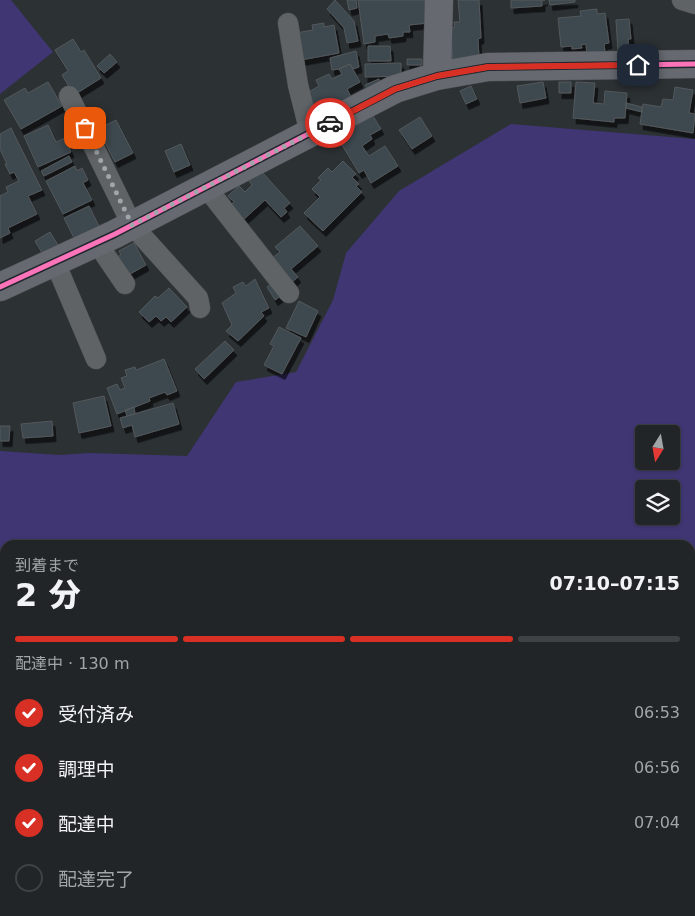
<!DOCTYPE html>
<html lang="ja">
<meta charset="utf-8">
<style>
:root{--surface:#212527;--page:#292d2f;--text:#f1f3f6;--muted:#a2a5a7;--line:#3e4244;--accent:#d93025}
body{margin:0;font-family:"DejaVu Sans","Noto Sans JP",sans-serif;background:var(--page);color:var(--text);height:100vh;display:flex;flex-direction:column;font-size:19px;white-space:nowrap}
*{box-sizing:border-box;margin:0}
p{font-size:16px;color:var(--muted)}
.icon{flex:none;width:28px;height:28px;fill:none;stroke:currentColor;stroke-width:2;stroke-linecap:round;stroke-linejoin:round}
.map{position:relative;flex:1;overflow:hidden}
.side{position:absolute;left:0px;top:540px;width:695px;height:376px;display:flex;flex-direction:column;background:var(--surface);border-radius:15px 15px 0 0;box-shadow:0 1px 4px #0004,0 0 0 1px var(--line)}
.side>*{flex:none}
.needle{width:32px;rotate:191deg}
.buttons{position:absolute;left:635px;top:425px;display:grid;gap:10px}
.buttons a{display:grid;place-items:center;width:45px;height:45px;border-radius:5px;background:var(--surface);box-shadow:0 1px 4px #0004,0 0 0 1px var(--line);font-size:25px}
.pin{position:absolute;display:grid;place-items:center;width:42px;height:42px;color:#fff;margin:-21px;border-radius:10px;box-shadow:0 2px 8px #0006}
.courier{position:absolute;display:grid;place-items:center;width:50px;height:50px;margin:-25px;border:4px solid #d93025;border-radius:50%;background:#fff;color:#222;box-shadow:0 1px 6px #0007}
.overview em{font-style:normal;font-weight:800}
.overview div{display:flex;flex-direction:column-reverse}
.overview{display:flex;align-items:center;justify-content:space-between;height:85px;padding:0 15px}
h1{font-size:32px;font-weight:800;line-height:38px}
.bar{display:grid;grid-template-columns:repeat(4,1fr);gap:8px 5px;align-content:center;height:60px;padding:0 15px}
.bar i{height:6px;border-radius:4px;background:var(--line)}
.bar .on{background:var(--accent)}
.bar p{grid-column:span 4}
ol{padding:0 15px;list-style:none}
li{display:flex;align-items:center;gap:15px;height:55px}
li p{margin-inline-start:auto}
li .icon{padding:5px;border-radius:50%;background:var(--accent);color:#fff;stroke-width:4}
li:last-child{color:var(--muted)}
li i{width:28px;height:28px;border:2px solid var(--line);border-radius:50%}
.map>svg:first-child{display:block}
.green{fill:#3f3673;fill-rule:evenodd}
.building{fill:#3c4a50;stroke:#54585b;filter:url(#shadow)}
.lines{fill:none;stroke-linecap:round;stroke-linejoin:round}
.street-casing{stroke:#4a4d51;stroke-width:21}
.secondary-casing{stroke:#4a4d51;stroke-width:29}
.street{stroke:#606366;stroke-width:20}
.secondary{stroke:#666a70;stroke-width:28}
.cycleway-casing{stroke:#20272e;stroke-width:8}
.cycleway{stroke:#fb73b8;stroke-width:5}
.done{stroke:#a0a5a9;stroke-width:5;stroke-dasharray:0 9}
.route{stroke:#d93025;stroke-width:6}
</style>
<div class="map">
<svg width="695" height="916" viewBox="0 0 695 916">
<defs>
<filter id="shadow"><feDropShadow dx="3" dy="5.5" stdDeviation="0" flood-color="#0009"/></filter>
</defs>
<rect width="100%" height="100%" fill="#2c3134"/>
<path class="green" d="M0 0H11L53 52 0 94Z
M511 124 695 139V916H0V451L59 455 89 453 187 456 236 382 296 372 333 300 346 253 399 191ZM644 434H671V461H644ZM644 489H671V516H644ZM5 545H690V911H5Z"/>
<path class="building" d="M335 0 354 21 358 41 347 43 344 28 327 9Z
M347 0H356L357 8 349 10Z
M358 0H424L428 23 409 25 410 32H403V36L389 38 388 34 375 36V42L364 44Z
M458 0H479L481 38 478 39 479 58 453 60 450 28 455 27 454 22H460Z
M511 0H545H542V6L511 8Z
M549 0H575V2L550 5Z
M597 9V14L605 13 609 43 604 44 605 52 587 54 586 44 581 45 582 48 572 49V46L561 47 558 18 581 16 580 11Z
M629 19 631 39H628L629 52 618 53 616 20Z
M324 23V27L334 25 339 53 301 60 296 33 313 30 312 25Z
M73 39 81 52 84 50 101 78 74 95 62 75 68 71 55 50Z
M368 46H390L391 61H368Z
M356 51 359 67 353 69 350 64 339 69 332 70 330 58Z
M110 54 117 62 104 73 97 66Z
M407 59H422V65H407Z
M401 63V76L365 77V64Z
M350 64 360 82 347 89 351 97 318 114 307 93 319 86 316 80 329 74 332 79 342 74 339 69Z
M379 79 382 86 368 91 365 85Z
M48 82 62 106 21 129 4 100 25 88 28 93Z
M543 82 546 98 520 103 517 86Z
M559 82H571V93H559Z
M576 82 595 83 593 103 604 104 605 91 627 93 625 118H614V122L573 118Z
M471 86 477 99 466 104 460 91Z
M675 87 693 90 689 113 695 114 693 133 640 124 643 104 661 107 663 99 673 100Z
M626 103 642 107V112L626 108Z
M373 116 381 129 370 135 372 139 362 146 369 156 385 146 398 166 371 183 364 170 359 173 337 137Z
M420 117 432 136 412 149 399 130Z
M116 120 133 153 115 162 98 129Z
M48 125 56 142 65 138 71 152 38 167 24 136Z
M11 128 42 190 28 196 37 214 8 228 10 233 0 238V196L8 192 6 187 19 181 14 172 10 174 5 164H7L0 149V134Z
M181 144 190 165 174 172 165 151Z
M69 156 72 162 44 176 41 171Z
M343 161 356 174 352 177 359 184 356 186 362 192 323 231 304 213 320 197 312 189 321 180 318 178 328 168 332 172Z
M75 166 77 171 82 168 88 180 83 183 92 200 63 214 46 181Z
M261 171 290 203 284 208 287 212 281 217 265 200 244 219 230 205 234 202 228 196 239 186 245 192 252 185 249 181Z
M89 206 99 226 74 238 64 218Z
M300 226 318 246 291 269 298 277 292 282 271 259 280 252 275 247Z
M50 232 58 245 42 253 35 241Z
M134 243 146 265 123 278 113 259 121 255 119 251Z
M255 279 269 308 261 312 264 316 238 341 226 331 232 325 222 303 236 293 233 287 243 282 246 286Z
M273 283 282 295 275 300 267 287Z
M169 288 187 307 171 322 166 317 161 321 156 316 149 322 139 312 155 296 158 298Z
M299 301 318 311 306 337 286 328Z
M279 327 301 338 282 374 264 365 274 346 270 344Z
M225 341 234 350 204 379 195 369Z
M164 359 177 391 167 395 165 392 149 398 150 401 117 414 107 388 117 384 120 390 125 388 121 378 127 376 125 370 135 367 136 370Z
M104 396 111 426 79 433 73 403Z
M173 403 179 424 135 437 132 425 123 428 120 418Z
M134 407 135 414 127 416 125 410Z
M52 421 53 436 23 438 21 424Z
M0 426H10L9 441H0Z"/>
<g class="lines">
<defs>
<path id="street" d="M682 0 695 4
M288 23 298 85 310 133
M69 96 132 225 198 298 200 308
M206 187 289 293
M97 243 125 284
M55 262 96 359"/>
<path id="secondary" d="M437 76 439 0
M0 287 115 234 395 89 437 76 488 67 695 64"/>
</defs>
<use href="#street" class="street-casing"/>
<use href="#secondary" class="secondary-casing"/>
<use href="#street" class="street"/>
<use href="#secondary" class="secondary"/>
<defs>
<path id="cycleway" d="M0 287 115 234 395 89 437 76 488 67 695 64"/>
</defs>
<use href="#cycleway" class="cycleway-casing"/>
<use href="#cycleway" class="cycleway"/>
</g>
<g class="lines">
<path class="done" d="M85 128 132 225 330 123"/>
<path class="route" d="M330 123 395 89 437 76 488 67 638 65"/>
</g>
</svg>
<div class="buttons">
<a><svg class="needle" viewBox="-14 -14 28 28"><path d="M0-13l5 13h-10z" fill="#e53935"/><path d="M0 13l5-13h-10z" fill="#a2a5a7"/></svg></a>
<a><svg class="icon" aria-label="layers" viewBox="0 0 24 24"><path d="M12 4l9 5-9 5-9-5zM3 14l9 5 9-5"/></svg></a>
</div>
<div class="pin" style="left:85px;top:128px;background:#ea580c"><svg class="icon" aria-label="bag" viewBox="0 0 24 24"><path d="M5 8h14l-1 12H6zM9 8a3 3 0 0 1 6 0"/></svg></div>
<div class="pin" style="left:638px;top:65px;background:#1f2937"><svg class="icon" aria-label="home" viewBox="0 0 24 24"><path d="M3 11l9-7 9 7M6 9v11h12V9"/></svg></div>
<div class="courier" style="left:330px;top:123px"><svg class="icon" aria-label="car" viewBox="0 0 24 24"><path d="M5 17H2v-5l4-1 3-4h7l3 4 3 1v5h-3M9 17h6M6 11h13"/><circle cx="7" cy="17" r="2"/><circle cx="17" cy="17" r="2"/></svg></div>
<section class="side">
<div class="overview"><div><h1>2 分</h1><p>到着まで</p></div><em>07:10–07:15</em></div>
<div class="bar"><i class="on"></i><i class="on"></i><i class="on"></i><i></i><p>配達中 · 130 m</p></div>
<ol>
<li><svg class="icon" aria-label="check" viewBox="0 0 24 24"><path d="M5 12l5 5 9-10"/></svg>受付済み<p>06:53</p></li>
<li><svg class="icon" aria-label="check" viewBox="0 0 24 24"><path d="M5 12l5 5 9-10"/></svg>調理中<p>06:56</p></li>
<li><svg class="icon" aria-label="check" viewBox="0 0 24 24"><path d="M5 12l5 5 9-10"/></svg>配達中<p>07:04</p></li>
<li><i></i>配達完了</li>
</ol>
</section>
</div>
